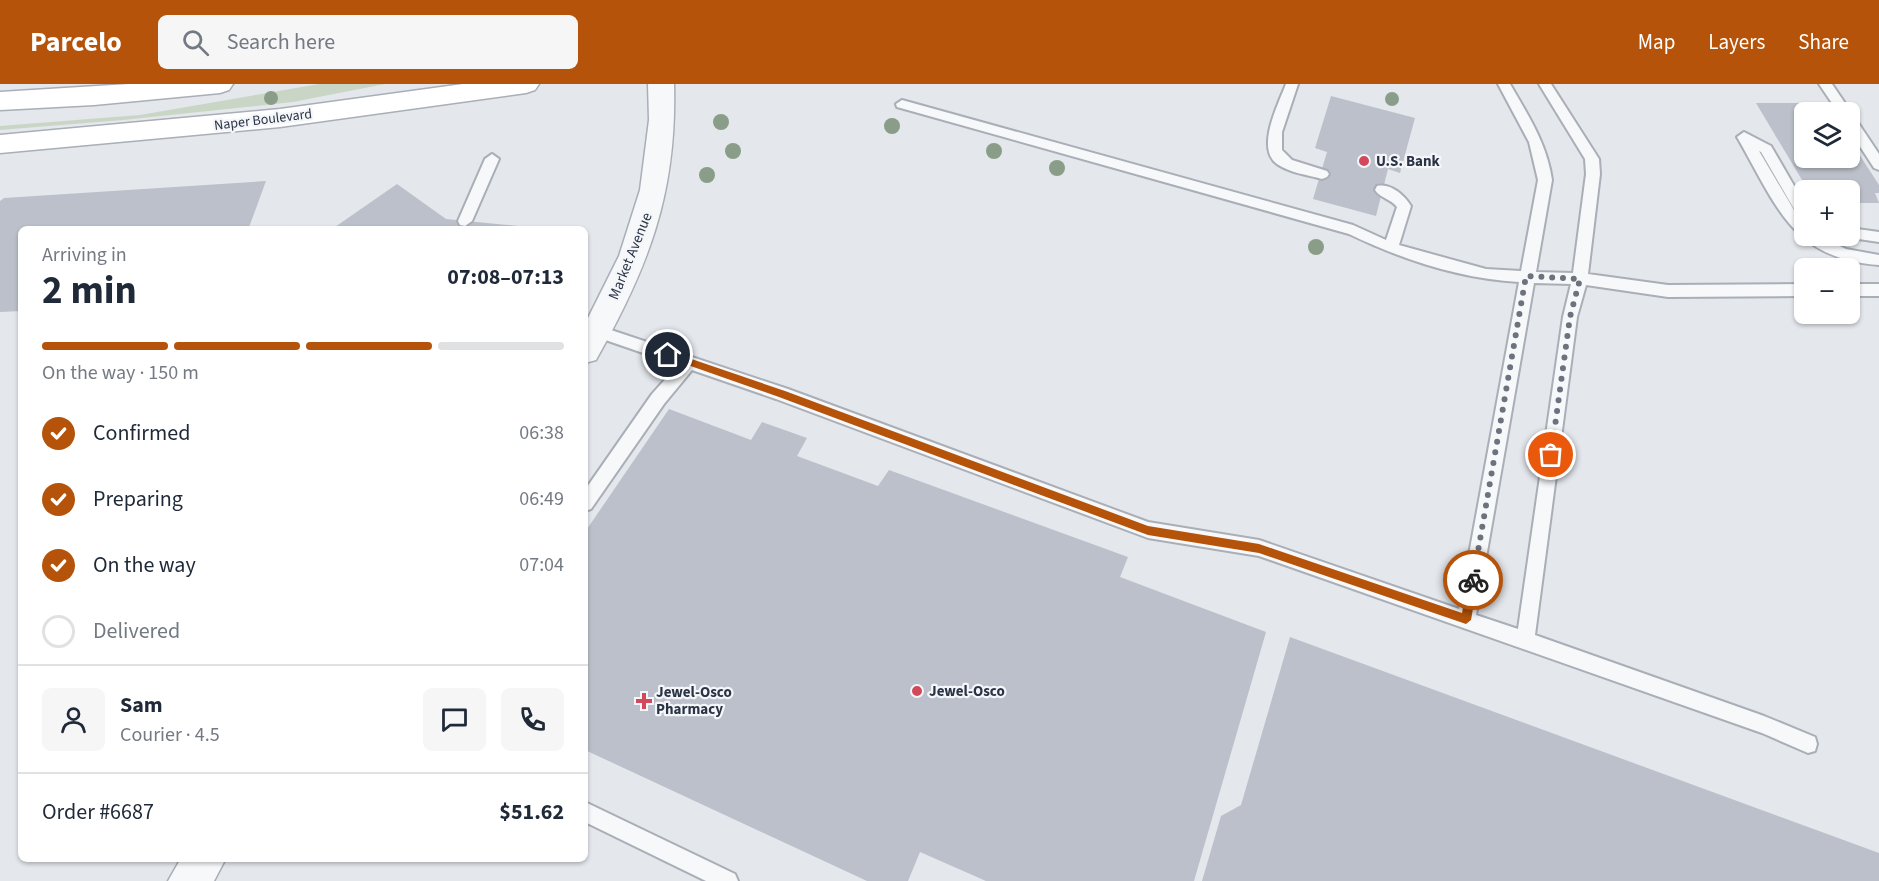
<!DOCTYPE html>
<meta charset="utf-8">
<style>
:root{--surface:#fff;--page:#f6f6f7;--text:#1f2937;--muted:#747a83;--line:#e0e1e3;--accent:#b45309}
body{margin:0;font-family:"Source Sans 3",sans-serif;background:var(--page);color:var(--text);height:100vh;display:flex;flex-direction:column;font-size:22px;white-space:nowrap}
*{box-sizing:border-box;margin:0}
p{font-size:20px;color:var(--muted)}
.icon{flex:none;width:33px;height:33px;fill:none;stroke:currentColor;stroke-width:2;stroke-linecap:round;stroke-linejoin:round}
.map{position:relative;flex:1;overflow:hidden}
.details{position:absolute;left:18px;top:142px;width:570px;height:636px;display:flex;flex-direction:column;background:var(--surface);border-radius:9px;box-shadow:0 2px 4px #0004}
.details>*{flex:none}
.buttons{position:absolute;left:1794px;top:18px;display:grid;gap:12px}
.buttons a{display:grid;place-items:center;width:66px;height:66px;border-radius:9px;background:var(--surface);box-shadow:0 2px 4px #0004;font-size:30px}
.pin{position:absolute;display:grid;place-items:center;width:51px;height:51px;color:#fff;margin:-26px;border:3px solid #fff;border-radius:50%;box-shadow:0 2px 6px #0007}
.courier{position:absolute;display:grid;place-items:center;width:60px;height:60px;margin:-30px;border:4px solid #b45309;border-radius:50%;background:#fff;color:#222;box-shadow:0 2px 8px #0007}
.overview em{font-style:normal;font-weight:700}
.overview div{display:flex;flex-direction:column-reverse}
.overview{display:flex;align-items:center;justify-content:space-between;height:102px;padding:0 24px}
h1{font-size:39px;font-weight:700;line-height:45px}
.bar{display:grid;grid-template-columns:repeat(4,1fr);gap:9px 6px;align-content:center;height:72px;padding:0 24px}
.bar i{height:8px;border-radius:4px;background:var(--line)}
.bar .selected{background:var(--accent)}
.bar p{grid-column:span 4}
.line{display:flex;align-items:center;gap:15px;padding:0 24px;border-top:2px solid var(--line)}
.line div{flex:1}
.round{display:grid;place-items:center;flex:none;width:63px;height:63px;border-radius:9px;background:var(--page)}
ol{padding:0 24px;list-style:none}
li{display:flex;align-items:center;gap:18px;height:66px}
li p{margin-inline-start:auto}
li .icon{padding:6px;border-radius:50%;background:var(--accent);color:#fff;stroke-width:4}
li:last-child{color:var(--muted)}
li i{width:33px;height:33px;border:3px solid var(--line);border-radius:50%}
header{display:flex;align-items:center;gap:36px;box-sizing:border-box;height:84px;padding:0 30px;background:var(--accent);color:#fff}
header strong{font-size:28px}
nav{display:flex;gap:33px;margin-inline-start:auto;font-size:21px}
.search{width:420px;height:54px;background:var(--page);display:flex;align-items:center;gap:15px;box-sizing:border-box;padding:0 21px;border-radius:9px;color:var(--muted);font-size:22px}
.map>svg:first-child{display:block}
.green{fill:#c9d6c5}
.building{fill:#bbc0ca}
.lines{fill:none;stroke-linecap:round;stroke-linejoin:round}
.service-casing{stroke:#a9aeb7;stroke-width:4}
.minor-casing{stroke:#a9aeb7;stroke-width:3}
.secondary-casing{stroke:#a9aeb7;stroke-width:3}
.service{fill:#f7f8fa;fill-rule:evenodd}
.minor{fill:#f7f8fa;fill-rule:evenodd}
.secondary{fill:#fff;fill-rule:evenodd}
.tree{fill:#899d89}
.route{fill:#b45309}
.done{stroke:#6c737f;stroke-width:6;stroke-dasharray:0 10.8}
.poi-dot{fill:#d1495b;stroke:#f4f6f9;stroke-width:2}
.labels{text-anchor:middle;stroke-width:4.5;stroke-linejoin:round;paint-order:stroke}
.far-street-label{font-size:14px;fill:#2b3445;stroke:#f4f6f9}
.poi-label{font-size:15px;font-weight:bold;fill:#2b3445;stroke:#f4f6f9;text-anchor:start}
.street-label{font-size:15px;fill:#2b3445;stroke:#f4f6f9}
</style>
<header>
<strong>Parcelo</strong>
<div class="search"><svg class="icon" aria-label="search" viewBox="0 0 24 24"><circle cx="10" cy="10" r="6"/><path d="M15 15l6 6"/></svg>Search here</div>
<nav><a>Map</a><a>Layers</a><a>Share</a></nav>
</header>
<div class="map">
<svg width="1879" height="797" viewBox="0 0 1879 797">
<rect width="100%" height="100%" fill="#e4e7ec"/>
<path class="green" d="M319 0H385L293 18 123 36 0 46V42L140 31Z"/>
<path class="building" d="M1331 12 1415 34 1400 89 1388 85 1376 132 1313 115 1327 68 1315 64Z
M1756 19H1816L1823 28H1804V74H1850V56L1879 101V109H1875L1879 119H1850V106H1808Z
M266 97 248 146H21V227L0 228V117L4 114Z
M397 100 446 135 558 146H338L335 143Z
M669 325 751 356 762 338 807 354 797 372 878 402 889 386 1128 473 1120 493 1266 548 1194 797H986L920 768 908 797H867L585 666V448Z
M1290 553 1879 769V797H1202L1221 732 1241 721Z"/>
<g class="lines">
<defs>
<path id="service" d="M1286 0H1298L1282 48V66L1292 76 1327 87 1329 90 1327 93 1322 95C1308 91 1290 89 1277 80 1255 64 1279 19 1286 0Z
M1498 0H1510C1528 31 1547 60 1552 96L1536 188 1573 189 1586 90 1585 75 1539 0H1551L1599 75 1600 90 1588 190 1668 201 1804 200V212L1668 213 1586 201 1577 233 1535 551 1764 632 1815 653 1817 660 1815 667 1808 669 1762 649 1259 472 1148 454 776 315 692 286 664 320 591 425 585 427V406L652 310 678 281 591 251 588 247 591 243 596 241 788 305 1148 438 1259 456 1459 525 1519 198C1461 195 1401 175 1349 150L897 23 896 20 902 16 1353 141 1386 156 1397 123C1391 115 1380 114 1375 106L1377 102C1391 99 1404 111 1411 122L1399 161 1486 185 1521 187 1538 96 1529 58ZM1534 199 1571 200 1563 233 1518 545 1476 531Z
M1819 0H1832L1851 28 1850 30 1838 28Z
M1850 32 1855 34 1879 70V86L1874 84 1850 47Z
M1744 48 1771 62 1804 119V135L1800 134 1804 139V152H1819L1846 165 1879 171V181C1791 175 1776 120 1737 53ZM1759 67 1761 68 1797 130 1794 126Z
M492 70 499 75 472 137 465 142 460 141 458 137 485 75Z
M1850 144 1879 148V158L1845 153 1850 152Z
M1850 200H1879V212H1850Z
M585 718 735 790 738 797H706L585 738Z"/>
<path id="minor" d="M648 0H674C677 109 649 182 596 276L585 279V240L619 172 640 106 649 36Z
M180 776H225L214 797H168Z"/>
<path id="secondary" d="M129 0H233L229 6 220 9 94 21 0 26V8Z
M463 0H539L535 6 526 9 280 43 0 69V51L280 25Z"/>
</defs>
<use href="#service" class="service-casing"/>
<use href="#minor" class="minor-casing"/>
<use href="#secondary" class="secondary-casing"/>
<use href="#service" class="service"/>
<use href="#minor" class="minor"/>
<use href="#secondary" class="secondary"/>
</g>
<g class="tree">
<circle cx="271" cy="14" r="7"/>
<circle cx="1392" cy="15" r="7"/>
<circle cx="721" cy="38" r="8"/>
<circle cx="892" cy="42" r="8"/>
<circle cx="733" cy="67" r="8"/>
<circle cx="994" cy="67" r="8"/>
<circle cx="1057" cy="84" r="8"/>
<circle cx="707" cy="91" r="8"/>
<circle cx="1316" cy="163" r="8"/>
</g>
<path class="route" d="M668 267 785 307 1148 442 1259 460 1462 529 1468 496 1473 491 1478 496 1471 536 1466 540 1259 469 1148 451 779 313 665 273V268Z"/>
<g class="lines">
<path class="done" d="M1473 496 1526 192 1580 195 1570 233 1551 371"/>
</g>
<g class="poi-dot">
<circle cx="1364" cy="77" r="6"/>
<circle cx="917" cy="607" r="6"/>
<path d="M641 608h6v6h6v6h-6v6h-6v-6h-6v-6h6z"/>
</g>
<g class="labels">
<g class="far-street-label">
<text transform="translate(263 35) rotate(-7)" y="5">Naper Boulevard</text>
</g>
<g class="poi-label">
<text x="1376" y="82">U.S. Bank</text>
<text x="929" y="612">Jewel-Osco</text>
<text x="656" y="613">Jewel-Osco<tspan x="656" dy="17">Pharmacy</tspan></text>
</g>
<g class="street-label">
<text transform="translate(630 172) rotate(-68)" y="5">Market Avenue</text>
</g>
</g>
</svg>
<div class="buttons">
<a><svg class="icon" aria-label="layers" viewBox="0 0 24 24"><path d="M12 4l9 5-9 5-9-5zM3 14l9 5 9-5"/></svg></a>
<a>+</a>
<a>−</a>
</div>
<div class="pin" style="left:1551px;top:371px;background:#ea580c"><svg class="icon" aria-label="bag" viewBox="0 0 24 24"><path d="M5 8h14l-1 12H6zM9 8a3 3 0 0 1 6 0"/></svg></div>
<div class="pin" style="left:668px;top:271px;background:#1f2937"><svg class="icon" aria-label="home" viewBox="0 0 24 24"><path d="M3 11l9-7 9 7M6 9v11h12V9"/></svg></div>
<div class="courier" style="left:1473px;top:496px"><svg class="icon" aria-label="bike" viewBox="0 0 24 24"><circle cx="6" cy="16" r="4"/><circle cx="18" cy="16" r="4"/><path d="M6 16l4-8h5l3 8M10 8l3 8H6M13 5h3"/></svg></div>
<section class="details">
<div class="overview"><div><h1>2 min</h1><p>Arriving in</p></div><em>07:08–07:13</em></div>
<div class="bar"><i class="selected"></i><i class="selected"></i><i class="selected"></i><i></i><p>On the way · 150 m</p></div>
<ol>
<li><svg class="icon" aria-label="check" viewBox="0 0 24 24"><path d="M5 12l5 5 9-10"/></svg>Confirmed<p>06:38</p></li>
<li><svg class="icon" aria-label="check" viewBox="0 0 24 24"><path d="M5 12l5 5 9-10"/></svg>Preparing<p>06:49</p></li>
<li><svg class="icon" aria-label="check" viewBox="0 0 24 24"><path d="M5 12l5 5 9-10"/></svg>On the way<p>07:04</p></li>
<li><i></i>Delivered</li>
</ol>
<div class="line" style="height:108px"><a class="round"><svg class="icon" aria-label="person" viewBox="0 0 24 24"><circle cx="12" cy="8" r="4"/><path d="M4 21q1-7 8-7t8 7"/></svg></a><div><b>Sam</b><p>Courier · 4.5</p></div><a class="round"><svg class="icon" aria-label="chat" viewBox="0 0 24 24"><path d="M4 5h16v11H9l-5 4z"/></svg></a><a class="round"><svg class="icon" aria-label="phone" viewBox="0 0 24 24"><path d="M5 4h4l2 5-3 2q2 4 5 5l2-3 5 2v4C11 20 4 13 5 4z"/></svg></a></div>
<div class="line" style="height:78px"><div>Order #6687</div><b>$51.62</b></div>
</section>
</div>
